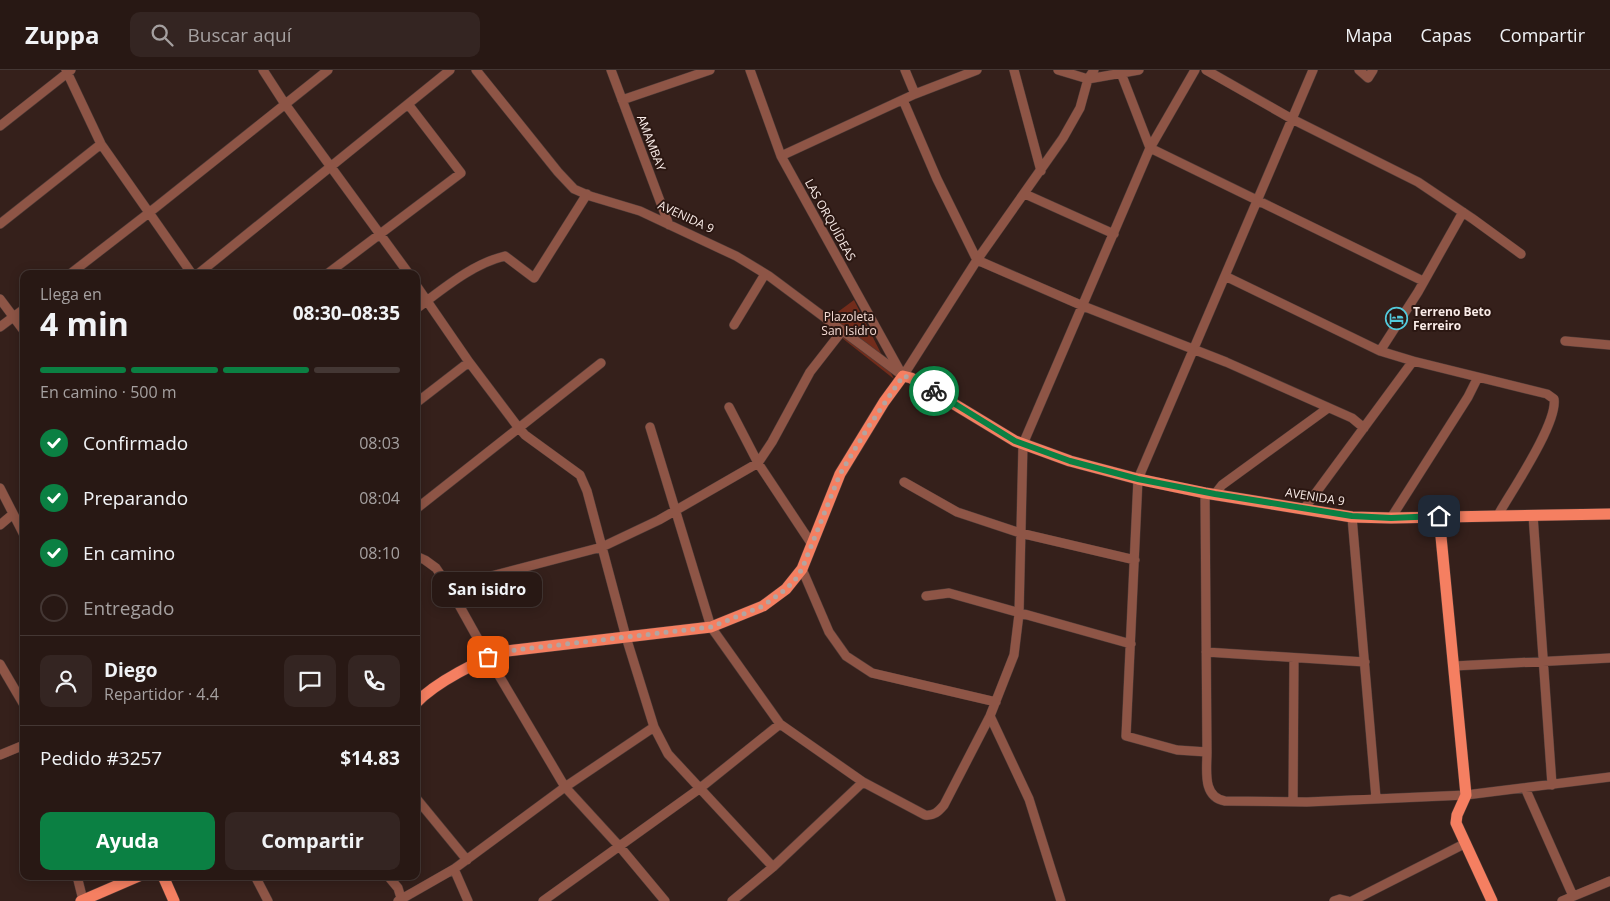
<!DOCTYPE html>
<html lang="es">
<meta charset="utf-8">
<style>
:root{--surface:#281814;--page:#342522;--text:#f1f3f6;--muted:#a5a0a0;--line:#443734;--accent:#0b8043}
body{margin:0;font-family:"Open Sans",sans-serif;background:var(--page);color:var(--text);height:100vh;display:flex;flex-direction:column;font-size:19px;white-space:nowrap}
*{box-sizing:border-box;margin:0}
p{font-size:16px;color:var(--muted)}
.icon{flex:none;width:28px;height:28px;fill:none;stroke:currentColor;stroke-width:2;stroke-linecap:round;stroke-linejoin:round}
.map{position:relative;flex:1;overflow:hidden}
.details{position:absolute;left:20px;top:200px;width:400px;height:610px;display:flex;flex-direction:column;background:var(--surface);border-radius:10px;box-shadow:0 2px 12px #0003,0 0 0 1px var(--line)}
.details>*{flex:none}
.pin{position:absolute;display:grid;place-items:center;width:42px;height:42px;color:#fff;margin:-21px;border-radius:10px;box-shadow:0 2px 8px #0006}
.courier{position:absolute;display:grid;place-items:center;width:50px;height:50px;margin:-25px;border:4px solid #0b8043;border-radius:50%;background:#fff;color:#222;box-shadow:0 1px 6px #0007}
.bubble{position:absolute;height:35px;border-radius:10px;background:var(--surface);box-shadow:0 2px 12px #0003,0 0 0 1px var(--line);font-size:16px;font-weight:700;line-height:35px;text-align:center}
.headline em{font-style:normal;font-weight:700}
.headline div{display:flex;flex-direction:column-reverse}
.headline{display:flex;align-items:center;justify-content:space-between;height:85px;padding:0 20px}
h1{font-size:32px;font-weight:700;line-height:38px}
.bar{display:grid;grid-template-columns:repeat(4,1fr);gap:8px 5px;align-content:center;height:60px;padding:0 20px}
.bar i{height:6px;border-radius:4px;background:var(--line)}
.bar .active{background:var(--accent)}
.bar p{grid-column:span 4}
.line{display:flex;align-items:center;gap:12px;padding:0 20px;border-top:1px solid var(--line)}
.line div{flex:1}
.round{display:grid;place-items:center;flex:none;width:52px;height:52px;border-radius:10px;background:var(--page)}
ol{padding:0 20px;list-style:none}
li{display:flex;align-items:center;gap:15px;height:55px}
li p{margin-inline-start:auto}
li .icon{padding:5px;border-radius:50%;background:var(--accent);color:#fff;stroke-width:4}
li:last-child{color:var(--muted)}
li i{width:28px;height:28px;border:2px solid var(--line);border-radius:50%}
.action{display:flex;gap:10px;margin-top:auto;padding:10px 20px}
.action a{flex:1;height:58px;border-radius:10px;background:var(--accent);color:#fff;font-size:20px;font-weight:700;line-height:58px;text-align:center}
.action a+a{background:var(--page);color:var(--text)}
header{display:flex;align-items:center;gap:30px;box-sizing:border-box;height:70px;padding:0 25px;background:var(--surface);border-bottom:1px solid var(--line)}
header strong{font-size:24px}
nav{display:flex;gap:28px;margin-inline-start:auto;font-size:18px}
.search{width:350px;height:45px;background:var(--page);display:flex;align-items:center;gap:12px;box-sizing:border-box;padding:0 18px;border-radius:10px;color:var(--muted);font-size:19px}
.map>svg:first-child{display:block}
.green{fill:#722c1b}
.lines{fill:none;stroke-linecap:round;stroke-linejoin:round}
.minor-casing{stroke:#503c38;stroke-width:10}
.major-casing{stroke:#503c38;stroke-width:12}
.minor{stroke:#8e5546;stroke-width:9}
.major{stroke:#f57f61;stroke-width:11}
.done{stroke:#b4a4a0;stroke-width:5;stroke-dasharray:0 9}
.route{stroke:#0b8043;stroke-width:6}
.labels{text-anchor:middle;stroke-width:4;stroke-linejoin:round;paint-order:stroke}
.street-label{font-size:12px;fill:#f9ebe7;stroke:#2b1712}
.poi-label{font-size:12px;font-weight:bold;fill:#f9ebe7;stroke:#2b1712;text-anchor:start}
.park-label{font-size:12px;fill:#f7ded7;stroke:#2b1712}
</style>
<header>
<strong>Zuppa</strong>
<div class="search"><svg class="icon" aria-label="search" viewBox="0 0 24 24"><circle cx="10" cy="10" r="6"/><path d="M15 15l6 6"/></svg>Buscar aquí</div>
<nav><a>Mapa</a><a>Capas</a><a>Compartir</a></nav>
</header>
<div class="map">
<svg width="1610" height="831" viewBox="0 0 1610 831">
<rect width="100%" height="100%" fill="#35201b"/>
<path class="green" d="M854 230 894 309 823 253Z"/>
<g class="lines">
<defs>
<path id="minor" d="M66 0 101 74 192 204
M263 0 285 34 409 204
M476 0 558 102 574 119 590 126 640 141 736 186 769 206 903 306
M611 0 669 155
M750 0 781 86 900 301
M905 0 915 24
M1014 0 1041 101
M1058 0 1088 9 1139 0
M1206 0 1292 49 1418 112 1473 149 1521 184
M1359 0 1368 8 1373 0
M1121 3 1150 78 1423 211
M622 30 710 0
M903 30 937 109 977 190 1083 236 1226 292 1352 348 1364 358
M0 56 71 0
M781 86 915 24 977 0
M1025 124 1114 164
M0 154 101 74
M70 204 150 142 328 0
M198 204 450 0
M327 204 461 103 408 34
M1225 206 1380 281 1413 291 1547 324 1554 329C1558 353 1511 422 1498 445
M416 215 469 292 518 357 525 365 580 405 587 421 626 567 654 657 668 684 773 797
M0 229 24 261
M416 239C443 219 472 194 505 186L534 208 587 124
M734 255 765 204
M0 257 24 239
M1565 271 1610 275
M1380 281 1418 222 1463 142
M903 306 977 190 1063 68 1080 38 1088 9 1094 0
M416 333 469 292
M729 337 758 393 811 473
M650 357 711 557 780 654 863 712 925 745C934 746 938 742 944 735L990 646 1014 585 1019 544 1023 374 1150 78 1195 0
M904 412 957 442 1020 463 1135 490
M0 418 24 465
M1205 423 1207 682C1207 700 1202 727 1225 731L1307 732 1466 725 1610 707
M1215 424 1222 415 1328 338
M416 439 601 293
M1304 439 1413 291
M1533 445 1552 715
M1352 447 1376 728
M1391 448 1468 327 1478 307
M0 455 13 444
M416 486 425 490 436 498 449 517 488 587 565 717 620 777 665 831
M802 499 829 562 846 586 872 603 996 632
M449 517 602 477 659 450 758 393 772 372 810 302 842 261
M926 526 949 523 1131 574
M1206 582 1365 592
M0 594 24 635
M1454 596 1610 588
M990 646 1029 729 1061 831
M1207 682 1177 680 1126 666 1138 409 1313 0
M0 685 24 675
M1525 718 1573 826
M416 728 467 790
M1293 732 1294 588
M454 799 468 831
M77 806 83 830
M255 806 268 831
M388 806 398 818 402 831
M398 831 454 799 565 717 654 657
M543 831 699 719 780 654
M732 831 773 797 863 712
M1334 831 1340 829 1348 831
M1352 831 1466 773
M1562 831 1610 811"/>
<path id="major" d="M1439 446 1466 725 1457 745 1456 753 1492 831
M416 633C436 612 479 590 507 581L711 557 763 536 786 519 802 499 840 404 884 332 903 306 911 308 1015 371 1070 391 1138 409 1205 423 1352 447 1391 448 1610 444
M163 806 174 831
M81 831 139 806"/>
</defs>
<use href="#minor" class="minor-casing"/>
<use href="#major" class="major-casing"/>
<use href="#minor" class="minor"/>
<use href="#major" class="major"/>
</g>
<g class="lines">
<path class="done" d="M488 587 507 581 711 557 763 536 786 519 795 510 802 499 840 404 867 359 903 306 911 308 934 321"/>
<path class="route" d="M934 321 1015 371 1070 391 1138 409 1215 424 1352 446 1391 448 1439 446"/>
</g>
<defs>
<symbol id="hotel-ring" viewBox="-11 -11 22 22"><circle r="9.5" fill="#2b1712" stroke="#53cadc" stroke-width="1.5"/><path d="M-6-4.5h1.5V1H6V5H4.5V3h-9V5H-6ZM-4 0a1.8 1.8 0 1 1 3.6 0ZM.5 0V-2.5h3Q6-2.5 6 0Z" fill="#53cadc"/></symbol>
</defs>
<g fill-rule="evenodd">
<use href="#hotel-ring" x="1384" y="236" width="25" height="25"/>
</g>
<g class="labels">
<g class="street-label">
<text transform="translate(651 73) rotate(69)" y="4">AMAMBAY</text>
<text transform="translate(686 147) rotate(25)" y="4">AVENIDA 9</text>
<text transform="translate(830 150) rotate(61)" y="4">LAS ORQUÍDEAS</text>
<text transform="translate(1315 427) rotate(9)" y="4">AVENIDA 9</text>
</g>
<g class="poi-label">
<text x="1413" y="246">Terreno Beto<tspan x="1413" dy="14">Ferreiro</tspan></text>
</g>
<g class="park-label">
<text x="849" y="251">Plazoleta<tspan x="849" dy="14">San Isidro</tspan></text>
</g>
</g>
</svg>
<div class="pin" style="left:488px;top:587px;background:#ea580c"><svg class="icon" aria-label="bag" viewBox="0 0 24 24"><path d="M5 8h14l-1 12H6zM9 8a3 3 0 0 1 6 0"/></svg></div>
<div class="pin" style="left:1439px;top:446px;background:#1f2937"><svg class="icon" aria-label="home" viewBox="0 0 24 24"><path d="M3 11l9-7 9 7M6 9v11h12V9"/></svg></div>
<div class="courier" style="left:934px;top:321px"><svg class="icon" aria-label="bike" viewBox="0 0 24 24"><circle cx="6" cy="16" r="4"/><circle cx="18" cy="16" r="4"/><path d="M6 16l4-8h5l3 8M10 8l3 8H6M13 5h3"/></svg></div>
<div class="bubble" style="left:432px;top:502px;width:110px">San isidro</div>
<section class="details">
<div class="headline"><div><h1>4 min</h1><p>Llega en</p></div><em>08:30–08:35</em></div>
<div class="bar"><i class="active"></i><i class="active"></i><i class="active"></i><i></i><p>En camino · 500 m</p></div>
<ol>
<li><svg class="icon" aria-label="check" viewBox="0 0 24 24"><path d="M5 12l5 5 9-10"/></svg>Confirmado<p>08:03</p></li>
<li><svg class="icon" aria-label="check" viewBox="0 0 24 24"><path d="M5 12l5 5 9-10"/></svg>Preparando<p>08:04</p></li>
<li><svg class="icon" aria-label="check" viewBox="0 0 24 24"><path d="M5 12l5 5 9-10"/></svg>En camino<p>08:10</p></li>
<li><i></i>Entregado</li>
</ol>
<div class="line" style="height:90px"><a class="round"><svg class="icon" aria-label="person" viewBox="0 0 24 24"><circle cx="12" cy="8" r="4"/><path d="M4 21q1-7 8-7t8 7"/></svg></a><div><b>Diego</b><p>Repartidor · 4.4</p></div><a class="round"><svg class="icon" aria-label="chat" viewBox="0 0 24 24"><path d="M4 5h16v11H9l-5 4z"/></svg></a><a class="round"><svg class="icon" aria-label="phone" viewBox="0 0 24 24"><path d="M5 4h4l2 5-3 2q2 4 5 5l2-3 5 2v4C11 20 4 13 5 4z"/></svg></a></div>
<div class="line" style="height:65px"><div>Pedido #3257</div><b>$14.83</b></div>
<div class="action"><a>Ayuda</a><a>Compartir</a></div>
</section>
</div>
